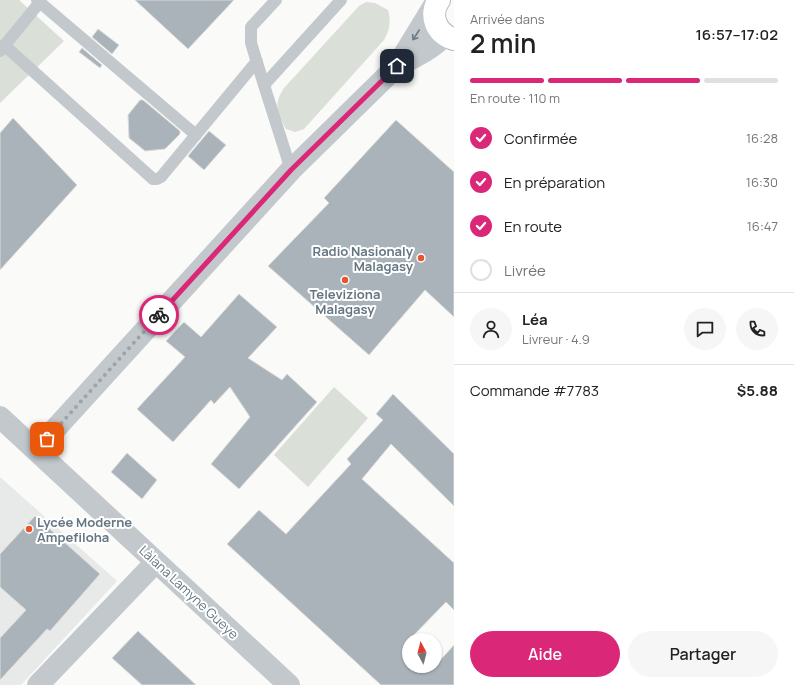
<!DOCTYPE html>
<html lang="fr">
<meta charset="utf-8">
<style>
:root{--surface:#fff;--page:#f6f6f6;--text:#222;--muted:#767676;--line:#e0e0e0;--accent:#db2777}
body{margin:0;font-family:Manrope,sans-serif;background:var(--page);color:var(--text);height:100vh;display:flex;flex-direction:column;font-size:15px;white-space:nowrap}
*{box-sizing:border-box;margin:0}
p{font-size:13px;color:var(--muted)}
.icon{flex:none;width:22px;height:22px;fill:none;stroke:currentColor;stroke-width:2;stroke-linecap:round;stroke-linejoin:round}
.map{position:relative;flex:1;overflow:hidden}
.panel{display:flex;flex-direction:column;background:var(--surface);width:340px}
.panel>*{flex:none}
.needle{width:26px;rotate:353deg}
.tools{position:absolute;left:402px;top:633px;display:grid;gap:8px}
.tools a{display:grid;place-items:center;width:40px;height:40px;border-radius:50%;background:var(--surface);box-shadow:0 1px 3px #0004;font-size:20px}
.pin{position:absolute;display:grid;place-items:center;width:34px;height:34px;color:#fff;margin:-17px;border-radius:8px;box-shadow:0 2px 6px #0006}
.courier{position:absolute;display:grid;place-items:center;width:40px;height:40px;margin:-20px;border:3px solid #db2777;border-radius:50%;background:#fff;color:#222;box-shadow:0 1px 5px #0007}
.summary em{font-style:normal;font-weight:600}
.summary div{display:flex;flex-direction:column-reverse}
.summary{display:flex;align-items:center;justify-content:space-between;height:68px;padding:0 16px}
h1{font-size:26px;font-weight:600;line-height:30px}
.bar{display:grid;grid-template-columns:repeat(4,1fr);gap:6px 4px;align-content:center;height:48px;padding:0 16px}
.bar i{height:5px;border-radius:3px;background:var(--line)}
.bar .on{background:var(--accent)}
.bar p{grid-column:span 4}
.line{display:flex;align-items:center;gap:10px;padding:0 16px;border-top:1px solid var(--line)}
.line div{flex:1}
.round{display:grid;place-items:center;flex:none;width:42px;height:42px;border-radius:21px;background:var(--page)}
ol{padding:0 16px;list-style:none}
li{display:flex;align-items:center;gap:12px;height:44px}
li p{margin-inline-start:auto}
li .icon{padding:4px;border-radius:50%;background:var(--accent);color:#fff;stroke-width:4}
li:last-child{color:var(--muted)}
li i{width:22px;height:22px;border:2px solid var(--line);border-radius:50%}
.primary-button{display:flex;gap:8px;margin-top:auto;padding:8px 16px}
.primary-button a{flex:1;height:46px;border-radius:24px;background:var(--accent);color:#fff;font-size:16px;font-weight:600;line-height:46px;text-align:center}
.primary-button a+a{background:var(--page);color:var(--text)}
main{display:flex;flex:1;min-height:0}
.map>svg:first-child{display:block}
.built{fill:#e8e9e9}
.green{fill:#dadfd7}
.building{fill:#aab3b9;stroke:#dcdcda}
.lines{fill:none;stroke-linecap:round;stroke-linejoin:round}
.secondary-casing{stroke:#b3babf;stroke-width:24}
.lane{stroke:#c3c8cc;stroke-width:12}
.street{stroke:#c3c8cc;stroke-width:22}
.secondary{stroke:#fff;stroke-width:22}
.oneway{stroke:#6a7a87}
.done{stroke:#99a4ac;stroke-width:4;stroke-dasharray:0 7.2}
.route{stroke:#db2777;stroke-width:5}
.poi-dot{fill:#e4572e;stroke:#fff;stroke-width:1.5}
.labels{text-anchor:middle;stroke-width:4;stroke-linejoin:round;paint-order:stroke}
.poi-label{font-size:13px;font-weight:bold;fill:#657683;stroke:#fff;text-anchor:end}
.street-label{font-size:13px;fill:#657683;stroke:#fff}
</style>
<main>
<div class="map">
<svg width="454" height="685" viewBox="0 0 454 685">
<rect width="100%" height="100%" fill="#fafaf8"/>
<path class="built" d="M0 477 117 581 21 685H0Z"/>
<path class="green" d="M0 0H19L64 41 0 103Z
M366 2 375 3 388 10C391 22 390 29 384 40L304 129 295 132 286 129C277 112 273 105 284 88L359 6Z
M334 387 368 418 308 487 274 455Z"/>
<path class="building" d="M135 0H234L188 49Z
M98 29 119 45 112 54 92 37Z
M82 48 102 65 100 68 79 52Z
M140 100H143L180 131V134L165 149 145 151 129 138 128 115Z
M13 118 77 185 0 270V133Z
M396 120 454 172V317L425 290 369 355 268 266 329 203 324 198Z
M209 131 226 145 204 170 188 156Z
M239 294 277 327 248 358 282 380 287 374 317 402 239 489 211 464 250 417 230 387 214 404 211 400 173 442 137 409 185 357 166 341 184 322 201 337Z
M393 394 454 454V506L391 444 362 479 454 563V610L446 602 409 640V666H435L454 645V685H381L227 544 259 510 286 534 351 464 347 459 383 420 376 414Z
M127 453 157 480 142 499 111 472Z
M35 516 100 574 50 631 47 629 0 680V638L26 610 0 587V554Z
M138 631 196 685H142L112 658Z"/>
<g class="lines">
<defs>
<path id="secondary" d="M439 0C428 15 437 35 454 39"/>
</defs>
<use href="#secondary" class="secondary-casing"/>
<path class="lane" d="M37 0 196 135
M4 45 153 179H157L161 177 257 61
M0 51 40 2
M264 85 251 43V27L276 0
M291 170 264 85 341 0"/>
<path class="street" d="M397 66C415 57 431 50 445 35
M0 417 289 685
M36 450 291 170 397 66 435 4
M38 685 156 562"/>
<use href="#secondary" class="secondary"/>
</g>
<defs><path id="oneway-shaft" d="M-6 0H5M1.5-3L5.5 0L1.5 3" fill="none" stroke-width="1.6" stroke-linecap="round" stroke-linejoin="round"/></defs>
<use class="oneway" href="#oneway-shaft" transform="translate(416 35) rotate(123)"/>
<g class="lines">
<path class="done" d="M47 439 159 315"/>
<path class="route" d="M159 315 291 170 397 66"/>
</g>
<g class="poi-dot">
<circle cx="421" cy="258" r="4"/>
<circle cx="345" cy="280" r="4"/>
<circle cx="29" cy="529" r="4"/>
</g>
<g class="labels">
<g class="poi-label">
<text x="413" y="256">Radio Nasionaly<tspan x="413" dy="15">Malagasy</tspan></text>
<text x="345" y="299" text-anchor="middle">Televiziona<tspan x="345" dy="15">Malagasy</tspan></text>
<text x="37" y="527" text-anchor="start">Lycée Moderne<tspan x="37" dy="15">Ampefiloha</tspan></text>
</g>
<g class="street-label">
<text transform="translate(189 592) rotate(43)" y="5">Làlana Lamyne Gueye</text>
</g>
</g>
</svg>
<div class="tools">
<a><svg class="needle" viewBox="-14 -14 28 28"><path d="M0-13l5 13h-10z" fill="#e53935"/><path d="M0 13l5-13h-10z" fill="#767676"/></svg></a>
</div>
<div class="pin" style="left:47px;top:439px;background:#ea580c"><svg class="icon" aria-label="bag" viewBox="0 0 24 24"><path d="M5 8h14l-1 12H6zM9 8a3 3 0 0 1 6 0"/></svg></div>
<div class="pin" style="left:397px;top:66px;background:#1f2937"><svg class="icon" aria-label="home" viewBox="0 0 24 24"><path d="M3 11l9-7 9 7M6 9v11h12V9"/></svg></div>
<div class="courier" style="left:159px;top:315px"><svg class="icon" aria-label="bike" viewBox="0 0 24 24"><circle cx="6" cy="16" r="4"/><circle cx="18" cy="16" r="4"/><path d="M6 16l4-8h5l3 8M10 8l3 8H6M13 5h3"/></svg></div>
</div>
<section class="panel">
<div class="summary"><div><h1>2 min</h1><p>Arrivée dans</p></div><em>16:57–17:02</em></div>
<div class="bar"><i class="on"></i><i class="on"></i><i class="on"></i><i></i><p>En route · 110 m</p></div>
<ol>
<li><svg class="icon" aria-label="check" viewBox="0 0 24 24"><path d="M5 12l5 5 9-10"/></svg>Confirmée<p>16:28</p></li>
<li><svg class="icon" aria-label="check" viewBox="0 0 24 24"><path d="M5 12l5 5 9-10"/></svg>En préparation<p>16:30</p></li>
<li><svg class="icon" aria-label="check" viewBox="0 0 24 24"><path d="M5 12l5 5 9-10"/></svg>En route<p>16:47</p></li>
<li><i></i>Livrée</li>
</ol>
<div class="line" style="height:72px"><a class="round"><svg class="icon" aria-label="person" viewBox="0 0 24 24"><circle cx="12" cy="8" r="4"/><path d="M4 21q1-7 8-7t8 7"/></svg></a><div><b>Léa</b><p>Livreur · 4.9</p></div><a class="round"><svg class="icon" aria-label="chat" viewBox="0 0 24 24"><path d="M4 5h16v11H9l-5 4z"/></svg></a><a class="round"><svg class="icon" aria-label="phone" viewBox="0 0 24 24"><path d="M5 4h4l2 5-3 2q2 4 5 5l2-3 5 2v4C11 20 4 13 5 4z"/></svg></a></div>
<div class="line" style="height:52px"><div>Commande #7783</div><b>$5.88</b></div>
<div class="primary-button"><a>Aide</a><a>Partager</a></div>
</section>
</main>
